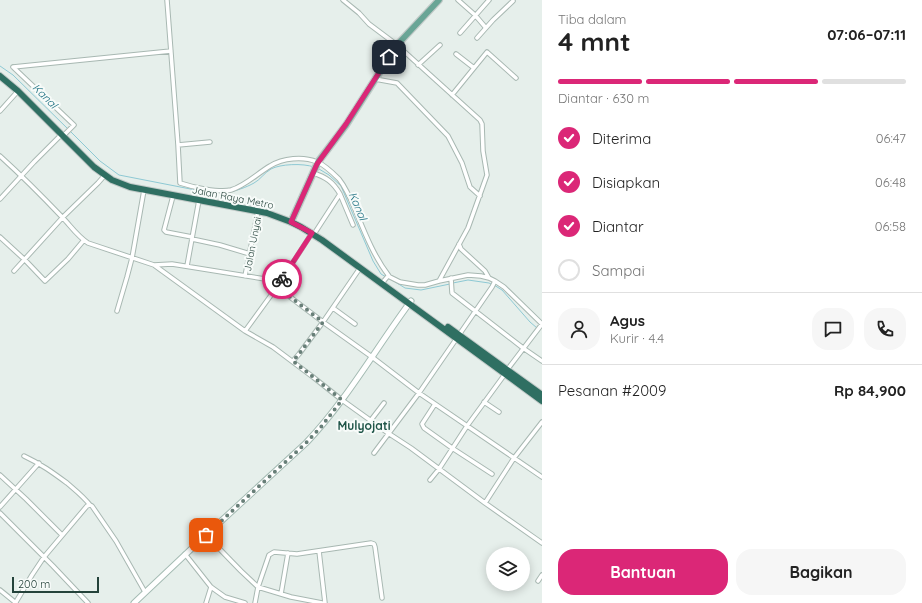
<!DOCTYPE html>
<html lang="id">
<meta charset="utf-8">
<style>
:root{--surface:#fff;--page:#f6f6f6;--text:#222;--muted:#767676;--line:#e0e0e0;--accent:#db2777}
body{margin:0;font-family:Quicksand,sans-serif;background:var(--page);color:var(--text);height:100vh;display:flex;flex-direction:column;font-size:15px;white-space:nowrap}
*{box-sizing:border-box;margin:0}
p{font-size:13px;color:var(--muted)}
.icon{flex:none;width:22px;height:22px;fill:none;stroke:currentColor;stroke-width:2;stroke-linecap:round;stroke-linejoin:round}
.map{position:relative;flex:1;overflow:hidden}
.drawer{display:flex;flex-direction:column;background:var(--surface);width:380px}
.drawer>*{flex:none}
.fabs{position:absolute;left:486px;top:547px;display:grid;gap:8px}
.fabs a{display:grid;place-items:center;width:44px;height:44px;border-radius:50%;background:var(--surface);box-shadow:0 2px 10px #0003;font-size:20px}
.scale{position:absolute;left:12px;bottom:10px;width:87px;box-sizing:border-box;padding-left:4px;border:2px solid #24423a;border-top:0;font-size:11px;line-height:14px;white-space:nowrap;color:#24423a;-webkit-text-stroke:3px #f7fbf9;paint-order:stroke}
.pin{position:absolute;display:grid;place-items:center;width:34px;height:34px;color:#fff;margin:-17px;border-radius:8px;box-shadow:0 2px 6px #0006}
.courier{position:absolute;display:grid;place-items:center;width:40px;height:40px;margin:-20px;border:3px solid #db2777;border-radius:50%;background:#fff;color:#222;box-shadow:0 1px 5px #0007}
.headline em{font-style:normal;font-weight:800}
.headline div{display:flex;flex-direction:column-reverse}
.headline{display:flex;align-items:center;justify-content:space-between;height:68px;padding:0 16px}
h1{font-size:26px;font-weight:800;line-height:30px}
.bar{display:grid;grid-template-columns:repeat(4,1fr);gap:6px 4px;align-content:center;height:48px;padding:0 16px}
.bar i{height:5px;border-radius:3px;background:var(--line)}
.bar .on{background:var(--accent)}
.bar p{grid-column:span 4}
.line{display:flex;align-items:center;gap:10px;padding:0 16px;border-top:1px solid var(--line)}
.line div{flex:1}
.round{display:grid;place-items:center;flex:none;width:42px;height:42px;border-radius:16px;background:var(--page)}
ol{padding:0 16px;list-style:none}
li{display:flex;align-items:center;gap:12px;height:44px}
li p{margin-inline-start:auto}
li .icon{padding:4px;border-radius:50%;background:var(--accent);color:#fff;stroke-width:4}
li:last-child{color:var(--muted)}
li i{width:22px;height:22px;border:2px solid var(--line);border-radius:50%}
.cta{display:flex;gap:8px;margin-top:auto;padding:8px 16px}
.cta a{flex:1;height:46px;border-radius:16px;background:var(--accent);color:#fff;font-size:16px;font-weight:800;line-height:46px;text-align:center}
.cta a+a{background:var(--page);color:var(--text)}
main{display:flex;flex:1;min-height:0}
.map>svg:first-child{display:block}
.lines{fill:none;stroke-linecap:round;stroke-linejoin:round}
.stream{stroke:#8ec9d4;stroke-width:1}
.street-casing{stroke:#a8b8b2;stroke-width:5.5}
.secondary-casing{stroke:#a4bbb3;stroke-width:7}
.primary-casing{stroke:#c2cac8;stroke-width:8}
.highway-casing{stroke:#c2cac8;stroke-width:8}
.street{stroke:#fff;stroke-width:3.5}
.secondary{stroke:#fff;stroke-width:5}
.primary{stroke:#6aa596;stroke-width:5.5}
.highway{stroke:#2f6f62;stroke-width:6}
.done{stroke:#687f78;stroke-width:4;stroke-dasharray:0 7.2}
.route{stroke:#db2777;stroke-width:5}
.labels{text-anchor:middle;stroke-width:4;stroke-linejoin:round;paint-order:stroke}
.street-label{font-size:10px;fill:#24423a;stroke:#f7fbf9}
.water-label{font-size:11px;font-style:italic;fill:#1c6f80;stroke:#f7fbf9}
.quarter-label{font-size:12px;font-weight:bold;fill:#1f5548;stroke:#f7fbf9}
</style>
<main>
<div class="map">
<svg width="542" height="603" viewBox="0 0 542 603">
<rect width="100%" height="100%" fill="#e6efeb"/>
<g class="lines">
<path class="stream" d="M0 66 13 75 68 129
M70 131 100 161 119 175 211 193 224 192
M319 169 329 175 341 186 373 261 381 274 386 277
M227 192C234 192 247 187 254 183 260 180 264 173 271 169 280 164 303 163 314 167
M389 278 405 288 421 290 450 284
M453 283 468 280 489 283 491 284
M494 285 502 290 530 322 537 328"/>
<defs>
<path id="street" d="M167 0 178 145
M343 0 359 13 369 24 397 45 480 120 482 124 483 151 487 175 468 228 439 281
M458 0 475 15 486 28
M460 33 489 0
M477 38 493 20 513 1
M456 54 474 68
M418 65 440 45
M13 67 171 51
M13 67 74 125 65 134
M375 79 397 83 448 136 462 163 470 187 480 196
M452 95 487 52 516 78
M0 111 18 91
M210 142 178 145 180 183C192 187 219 193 231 190 245 186 258 173 270 166 283 158 303 156 317 162 325 165 334 174 339 179 347 189 352 202 357 214 366 236 375 258 389 276
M0 156C21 175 42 196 62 217 70 225 77 236 88 243L154 265 172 264 265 279 269 281 323 322 372 357 419 393 542 477
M313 173C326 177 333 182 340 194L316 231
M340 194 353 225
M173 196 164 230 166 232 192 237
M0 199 34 162 61 135
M0 237 25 260 45 281 68 259 84 240
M192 239 220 245 250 254
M459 244 461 249 485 271 489 278
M154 265 245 331 273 347 313 377 342 400 388 433 411 448 485 503 542 543
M187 266 199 200
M14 271 63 217 98 183 105 175
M245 276 258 211
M451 278 452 293 523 348 542 361
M383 282 388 276 400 282 418 285H425L439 281 468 275 481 276 489 278 495 281 504 287 542 324 507 370
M333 308 355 324
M117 311 127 277 132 258 144 190
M245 331 277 287 312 233
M293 361 299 354 323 322 360 268
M484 402 499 412
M435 404 422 424 424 428 452 448 492 474
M371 420 384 403
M374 453 419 393 492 287 495 281
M24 456C41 464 52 472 67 483 75 490 83 496 90 505
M0 475 26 499 62 535
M430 480 439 469 467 426 505 374
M485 503 514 458 542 422
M0 507 39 463
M0 513 53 566 88 603
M206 535 241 571 258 587 291 597 322 603
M319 551 325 603
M185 554 211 587 225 597 245 603
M538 581 542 575
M0 590 16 603
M281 594 288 553
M16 602 32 575 44 557 87 506 90 505 92 506 116 541 145 592
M206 603 211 587
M255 603 258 587 269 555 274 552 297 554 371 543 374 544 375 547 382 598"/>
<path id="secondary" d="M134 603 206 535 306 443C347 400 376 348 411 301"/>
<path id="primary" d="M291 222 318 162 346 125 397 45 439 0"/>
<path id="highway" d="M0 76 18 91 94 167 112 180 130 187 267 213 291 222 301 227 322 240 542 401
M448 327 542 395"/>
</defs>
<use href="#street" class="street-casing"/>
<use href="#secondary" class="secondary-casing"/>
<use href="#primary" class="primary-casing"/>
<use href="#highway" class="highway-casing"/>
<use href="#street" class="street"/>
<use href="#secondary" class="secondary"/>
<use href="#primary" class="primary"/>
<use href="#highway" class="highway"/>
</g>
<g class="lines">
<path class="done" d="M206 535 306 443 321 427 342 400 293 361 299 354 323 322 277 287 282 279"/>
<path class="route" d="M282 279 312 233 291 222 317 164 346 124 389 57"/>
</g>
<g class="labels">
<g class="street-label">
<text transform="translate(233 197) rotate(11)" y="4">Jalan Raya Metro</text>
<text transform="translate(252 244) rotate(-79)" y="4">Jalan Unyai</text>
</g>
<g class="water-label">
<text transform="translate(45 96) rotate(45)" y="4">Kanal</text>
<text transform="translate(358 206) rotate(67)" y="4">Kanal</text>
</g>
<g class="quarter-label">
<text x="364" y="430">Mulyojati</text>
</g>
</g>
</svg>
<div class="fabs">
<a><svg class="icon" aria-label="layers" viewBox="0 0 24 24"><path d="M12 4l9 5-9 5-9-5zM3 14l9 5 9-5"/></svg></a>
</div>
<div class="scale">200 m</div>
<div class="pin" style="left:206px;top:535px;background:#ea580c"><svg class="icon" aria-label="bag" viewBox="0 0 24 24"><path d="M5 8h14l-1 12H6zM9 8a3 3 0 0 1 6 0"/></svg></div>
<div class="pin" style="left:389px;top:57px;background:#1f2937"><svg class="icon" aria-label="home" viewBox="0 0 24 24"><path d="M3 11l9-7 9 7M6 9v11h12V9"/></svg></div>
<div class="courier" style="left:282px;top:279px"><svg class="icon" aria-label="bike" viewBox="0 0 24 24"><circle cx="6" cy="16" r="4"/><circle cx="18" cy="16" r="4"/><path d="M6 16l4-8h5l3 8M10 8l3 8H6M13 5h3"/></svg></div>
</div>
<section class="drawer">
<div class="headline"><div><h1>4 mnt</h1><p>Tiba dalam</p></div><em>07:06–07:11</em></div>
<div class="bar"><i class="on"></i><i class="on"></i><i class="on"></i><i></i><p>Diantar · 630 m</p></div>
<ol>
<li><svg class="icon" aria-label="check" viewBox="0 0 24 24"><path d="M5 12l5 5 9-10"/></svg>Diterima<p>06:47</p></li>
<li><svg class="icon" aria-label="check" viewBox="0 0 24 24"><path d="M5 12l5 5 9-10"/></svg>Disiapkan<p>06:48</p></li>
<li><svg class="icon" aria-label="check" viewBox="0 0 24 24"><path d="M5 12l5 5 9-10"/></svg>Diantar<p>06:58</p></li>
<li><i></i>Sampai</li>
</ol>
<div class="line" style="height:72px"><a class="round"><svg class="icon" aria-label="person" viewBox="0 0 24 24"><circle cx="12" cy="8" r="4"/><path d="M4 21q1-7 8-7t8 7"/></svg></a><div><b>Agus</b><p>Kurir · 4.4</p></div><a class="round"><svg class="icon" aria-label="chat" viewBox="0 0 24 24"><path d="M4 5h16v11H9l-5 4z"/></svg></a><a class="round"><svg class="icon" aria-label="phone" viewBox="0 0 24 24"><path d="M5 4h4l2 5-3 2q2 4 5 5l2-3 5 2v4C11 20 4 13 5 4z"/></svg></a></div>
<div class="line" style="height:52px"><div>Pesanan #2009</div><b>Rp 84,900</b></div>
<div class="cta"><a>Bantuan</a><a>Bagikan</a></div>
</section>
</main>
